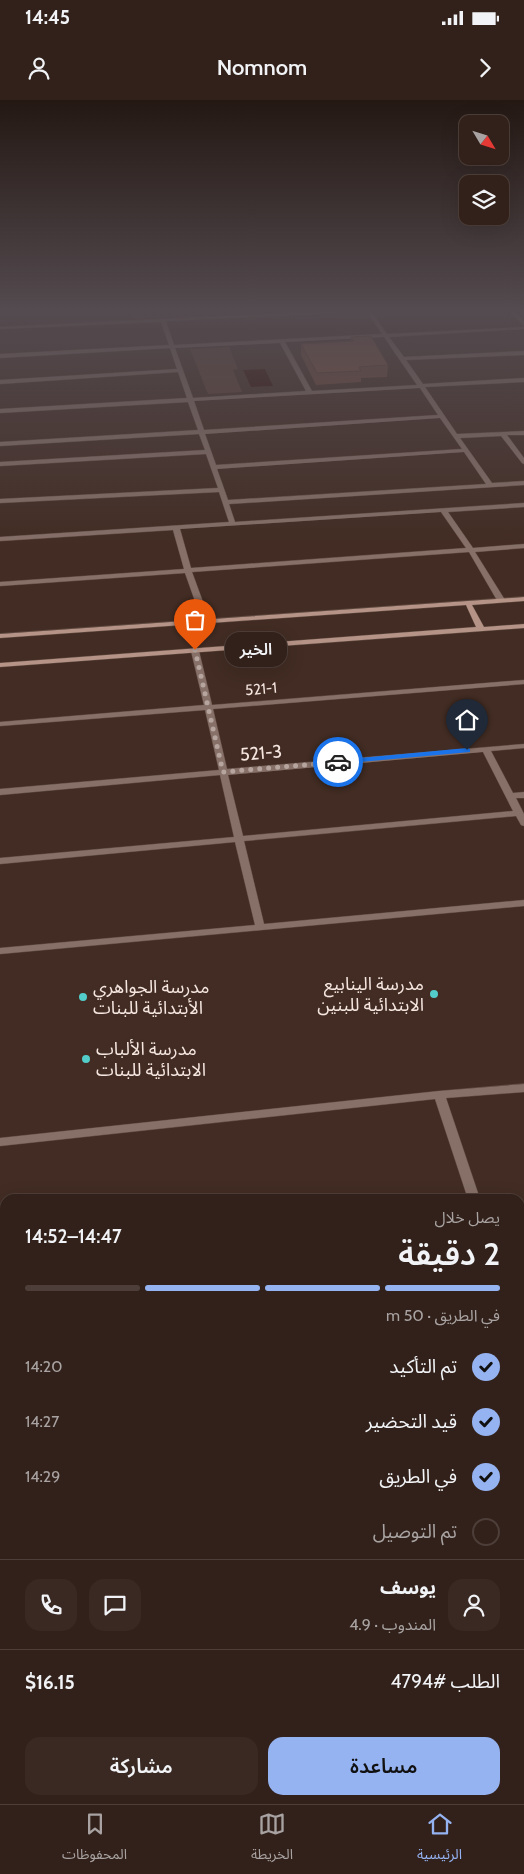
<!DOCTYPE html>
<html lang="ar">
<meta charset="utf-8">
<style>
:root{--surface:#32211a;--page:#3a2923;--text:#f1f3f6;--muted:#a8a3a2;--line:#4d3e39;--accent:#95b2f1}
body{margin:0;font-family:Cabin,"Noto Sans Arabic",sans-serif;background:var(--page);color:var(--text);direction:rtl;height:100vh;display:flex;flex-direction:column;font-size:19px;white-space:nowrap}
*{box-sizing:border-box;margin:0}
p{font-size:16px;color:var(--muted)}
.icon{flex:none;width:28px;height:28px;fill:none;stroke:currentColor;stroke-width:2;stroke-linecap:round;stroke-linejoin:round}
.map{position:relative;flex:1;overflow:hidden;direction:ltr}
.panel{position:absolute;left:0px;top:1094px;width:525px;height:611px;display:flex;flex-direction:column;background:var(--surface);border-radius:15px 15px 0 0;box-shadow:0 5px 20px #0002,0 0 0 1px var(--line);direction:rtl}
.panel>*{flex:none}
.needle{width:32px;rotate:128deg}
.controls{position:absolute;left:459px;top:15px;display:grid;gap:10px}
.controls a{display:grid;place-items:center;width:50px;height:50px;border-radius:10px;background:var(--surface);box-shadow:0 5px 20px #0002,0 0 0 1px var(--line);font-size:25px}
.pin{position:absolute;display:grid;place-items:center;width:42px;height:42px;color:#fff;margin:-51px -21px;border-radius:50% 50% 50% 0;rotate:-45deg;box-shadow:0 0 5px #0007}
.pin .icon{rotate:45deg}
.courier{position:absolute;display:grid;place-items:center;width:50px;height:50px;margin:-25px;border:4px solid #1a73e8;border-radius:50%;background:#fff;color:#222;box-shadow:0 1px 6px #0007}
.bubble{position:absolute;height:35px;border-radius:15px;background:var(--surface);box-shadow:0 5px 20px #0002,0 0 0 1px var(--line);font-size:16px;font-weight:600;line-height:35px;text-align:center;direction:rtl}
.headline em{font-style:normal;font-weight:600}
.headline div{display:flex;flex-direction:column-reverse}
.headline{display:flex;align-items:center;justify-content:space-between;height:85px;padding:0 25px}
h1{font-size:32px;font-weight:600;line-height:38px}
.bar{display:grid;grid-template-columns:repeat(4,1fr);gap:8px 5px;align-content:center;height:60px;padding:0 25px}
.bar i{height:6px;border-radius:4px;background:var(--line)}
.bar .active{background:var(--accent)}
.bar p{grid-column:span 4}
.line{display:flex;align-items:center;gap:12px;padding:0 25px;border-top:1px solid var(--line)}
.line div{flex:1}
.round{display:grid;place-items:center;flex:none;width:52px;height:52px;border-radius:15px;background:var(--page)}
ol{padding:0 25px;list-style:none}
li{display:flex;align-items:center;gap:15px;height:55px}
li p{margin-inline-start:auto}
li .icon{padding:5px;border-radius:50%;background:var(--accent);color:#111;stroke-width:4}
li:last-child{color:var(--muted)}
li i{width:28px;height:28px;border:2px solid var(--line);border-radius:50%}
.button{display:flex;gap:10px;margin-top:auto;padding:10px 25px}
.button a{flex:1;height:58px;border-radius:15px;background:var(--accent);color:#111;font-size:20px;font-weight:600;line-height:58px;text-align:center}
.button a+a{background:var(--page);color:var(--text)}
.status{display:flex;justify-content:space-between;align-items:center;height:35px;padding:0 25px;background:var(--surface);direction:ltr}
.status svg{height:14px;fill:currentColor}
header{display:flex;justify-content:space-between;align-items:center;height:65px;padding:0 25px;background:var(--surface);font-size:22px;font-weight:600}
.tab-bar{display:flex;justify-content:space-around;align-items:center;height:70px;border-top:1px solid var(--line);background:var(--surface);font-size:14px;color:var(--muted)}
.tab-bar a{display:grid;justify-items:center;gap:2px}
.tab-bar .active{color:var(--accent)}
.map>svg:first-child{display:block}
.green{fill:#5d4035}
.water{fill:#2c0700}
.lines{fill:none;stroke-linecap:round;stroke-linejoin:round}
.street-casing{stroke:#5f4a41;stroke-width:1}
.secondary-casing{stroke:#5f4a41;stroke-width:1}
.street{fill:#867068;fill-rule:evenodd}
.secondary{fill:#b59386;fill-rule:evenodd}
.wall{fill:#6e4839}
.building{fill:#805442;stroke:#5a3b2e}
.route{fill:#1a73e8}
.done{stroke:#b6a59e;stroke-width:5;stroke-dasharray:0 9}
.poi-dot{fill:#53cdca;stroke:#422c23;stroke-width:2}
.labels{text-anchor:middle;stroke-width:4.5;stroke-linejoin:round;paint-order:stroke}
.far-street-label{font-size:15px;fill:#f5e6e0;stroke:#422c23}
.street-label{font-size:18px;fill:#f5e6e0;stroke:#422c23}
.poi-label{font-size:18px;fill:#f5e6e0;stroke:#422c23;text-anchor:start}
</style>
<div class="status"><b>14:45</b><svg viewBox="0 0 49 12"><path d="M0 12V9h3v3zM5 12V6h3v6zM10 12V3h3v9zM15 12V0h3v12zM26 1h20v11H26zM47 4h2v5h-2z"/></svg></div>
<header><svg class="icon" aria-label="forward" viewBox="0 0 24 24"><path d="M9 5l7 7-7 7"/></svg>Nomnom<svg class="icon" aria-label="person" viewBox="0 0 24 24"><circle cx="12" cy="8" r="4"/><path d="M4 21q1-7 8-7t8 7"/></svg></header>
<div class="map">
<svg width="524" height="1704" viewBox="0 0 524 1704">
<rect width="100%" height="100%" fill="#422c23"/>
<path class="green" d="M229 247 238 269 233 270 242 292 208 294 190 249Z"/>
<path class="water" d="M265 269 273 286 251 287 243 270Z"/>
<g class="lines">
<defs>
<path id="street" d="M349 210H372L371 211 387 234 524 227V229L389 237 404 257 524 251V255L406 260 423 284 524 278V282L425 287 457 334 524 331V335H507L524 358V364L522 363 501 336 460 338 492 383 524 381V385L229 404 235 422 524 403V407L448 412 473 448 524 444V448L475 452 505 500 504 502H498L469 452 192 472 210 521 206 523 202 521 185 473 0 486V482L184 469 173 430 0 441V437L229 422 219 392 0 403V399L218 388 206 354 0 366V362L205 350 199 334 0 346V342L198 330 188 302 0 313V309L187 298 178 272 0 284V280L177 269 170 248 0 258V254L169 245 161 222 0 229V227ZM367 212 382 234 174 245 166 221ZM384 237 417 285 312 291 285 242ZM280 243 306 291 193 298 175 248ZM420 288 438 315 204 330 194 301ZM440 318 462 349 216 365 205 334ZM464 352 486 384 228 400 217 369ZM441 412 466 448 191 468 180 429Z
M509 210H513L524 222V226Z
M192 549H198L199 551 212 605 524 580V584L213 609 227 669 524 644V648L491 651 513 693 524 692V698H516L524 714V726L521 725 516 716 244 741 264 824 524 800V806L0 854V848L255 825 235 742 0 764V758L234 737 220 675 0 695V689L219 670 205 610 0 626V622L204 605 191 551ZM483 652 513 711 243 736 228 675Z
M524 984V992L446 998 480 1099H468L435 999 0 1046V1038L439 991Z
M524 1118V1128L520 1129V1119Z
M5 1177V1187L0 1188V1178Z
M520 1226 524 1227V1249L520 1247Z
M520 1268H524V1280H520Z
M5 1338V1350L0 1351V1339Z"/>
<path id="secondary" d="M524 497V501L472 505 484 527 524 524V528L0 567V563L476 527 466 505 0 538V534Z
M524 1491V1505L520 1506V1492Z
M5 1572V1588L0 1589V1573Z
M524 1579V1595L520 1596V1580Z
M5 1660V1676L0 1677V1661Z"/>
</defs>
<use href="#street" class="street-casing"/>
<use href="#secondary" class="secondary-casing"/>
<use href="#street" class="street"/>
<use href="#secondary" class="secondary"/>
</g>
<path class="wall" d="M351 237 388 265 387 277 361 278V282L316 285 301 255V244L351 242Z"/>
<path class="building" d="M371 236 388 265 359 267 361 271 317 273 301 244 354 241 351 237Z"/>
<linearGradient id="sky" x2="0" y2="1"><stop stop-color="#241813"/><stop offset="0.47" stop-color="#544b50"/><stop offset="1" stop-color="#544b50" stop-opacity="0"/></linearGradient>
<rect width="524" height="448" fill="url(#sky)"/>
<path class="route" d="M467 648 470 649V652L338 664 335 662 338 660Z"/>
<g class="lines">
<path class="done" d="M195 550 223 672 338 662"/>
</g>
<g class="poi-dot">
<circle cx="434" cy="894" r="5"/>
<circle cx="83" cy="897" r="5"/>
<circle cx="86" cy="959" r="5"/>
</g>
<g class="labels">
<g class="far-street-label">
<text transform="translate(261 589) rotate(-5)" y="5">521-1</text>
</g>
<g class="street-label">
<text transform="translate(261 653) rotate(-5)" y="6">521-3</text>
</g>
<g class="poi-label">
<text x="424" y="890" text-anchor="end">مدرسة الينابيع<tspan x="424" dy="21">الابتدائية للبنين</tspan></text>
<text x="93" y="893">مدرسة الجواهري<tspan x="93" dy="21">الأبتدائية للبنات</tspan></text>
<text x="96" y="955">مدرسة الألباب<tspan x="96" dy="21">الابتدائية للبنات</tspan></text>
</g>
</g>
</svg>
<div class="controls">
<a><svg class="needle" viewBox="-14 -14 28 28"><path d="M0-13l5 13h-10z" fill="#e53935"/><path d="M0 13l5-13h-10z" fill="#a8a3a2"/></svg></a>
<a><svg class="icon" aria-label="layers" viewBox="0 0 24 24"><path d="M12 4l9 5-9 5-9-5zM3 14l9 5 9-5"/></svg></a>
</div>
<div class="pin" style="left:195px;top:550px;background:#ea580c"><svg class="icon" aria-label="bag" viewBox="0 0 24 24"><path d="M5 8h14l-1 12H6zM9 8a3 3 0 0 1 6 0"/></svg></div>
<div class="pin" style="left:467px;top:650px;background:#1f2937"><svg class="icon" aria-label="home" viewBox="0 0 24 24"><path d="M3 11l9-7 9 7M6 9v11h12V9"/></svg></div>
<div class="courier" style="left:338px;top:662px"><svg class="icon" aria-label="car" viewBox="0 0 24 24"><path d="M5 17H2v-5l4-1 3-4h7l3 4 3 1v5h-3M9 17h6M6 11h13"/><circle cx="7" cy="17" r="2"/><circle cx="17" cy="17" r="2"/></svg></div>
<div class="bubble" style="left:225px;top:532px;width:62px">الخير</div>
<section class="panel">
<div class="headline"><div><h1>2 دقيقة</h1><p>يصل خلال</p></div><em>14:47–14:52</em></div>
<div class="bar"><i class="active"></i><i class="active"></i><i class="active"></i><i></i><p>في الطريق · 50 m</p></div>
<ol>
<li><svg class="icon" aria-label="check" viewBox="0 0 24 24"><path d="M5 12l5 5 9-10"/></svg>تم التأكيد<p>14:20</p></li>
<li><svg class="icon" aria-label="check" viewBox="0 0 24 24"><path d="M5 12l5 5 9-10"/></svg>قيد التحضير<p>14:27</p></li>
<li><svg class="icon" aria-label="check" viewBox="0 0 24 24"><path d="M5 12l5 5 9-10"/></svg>في الطريق<p>14:29</p></li>
<li><i></i>تم التوصيل</li>
</ol>
<div class="line" style="height:90px"><a class="round"><svg class="icon" aria-label="person" viewBox="0 0 24 24"><circle cx="12" cy="8" r="4"/><path d="M4 21q1-7 8-7t8 7"/></svg></a><div><b>يوسف</b><p>المندوب · 4.9</p></div><a class="round"><svg class="icon" aria-label="chat" viewBox="0 0 24 24"><path d="M4 5h16v11H9l-5 4z"/></svg></a><a class="round"><svg class="icon" aria-label="phone" viewBox="0 0 24 24"><path d="M5 4h4l2 5-3 2q2 4 5 5l2-3 5 2v4C11 20 4 13 5 4z"/></svg></a></div>
<div class="line" style="height:65px"><div>الطلب #4794</div><b>$16.15</b></div>
<div class="button"><a>مساعدة</a><a>مشاركة</a></div>
</section>
</div>
<nav class="tab-bar">
<a class="active"><svg class="icon" aria-label="home" viewBox="0 0 24 24"><path d="M3 11l9-7 9 7M6 9v11h12V9"/></svg>الرئيسية</a>
<a><svg class="icon" aria-label="map" viewBox="0 0 24 24"><path d="M3 6l6-2 6 2 6-2v14l-6 2-6-2-6 2zM9 4v14M15 6v14"/></svg>الخريطة</a>
<a><svg class="icon" aria-label="saved" viewBox="0 0 24 24"><path d="M7 4h10v16l-5-4-5 4z"/></svg>المحفوظات</a>
</nav>
